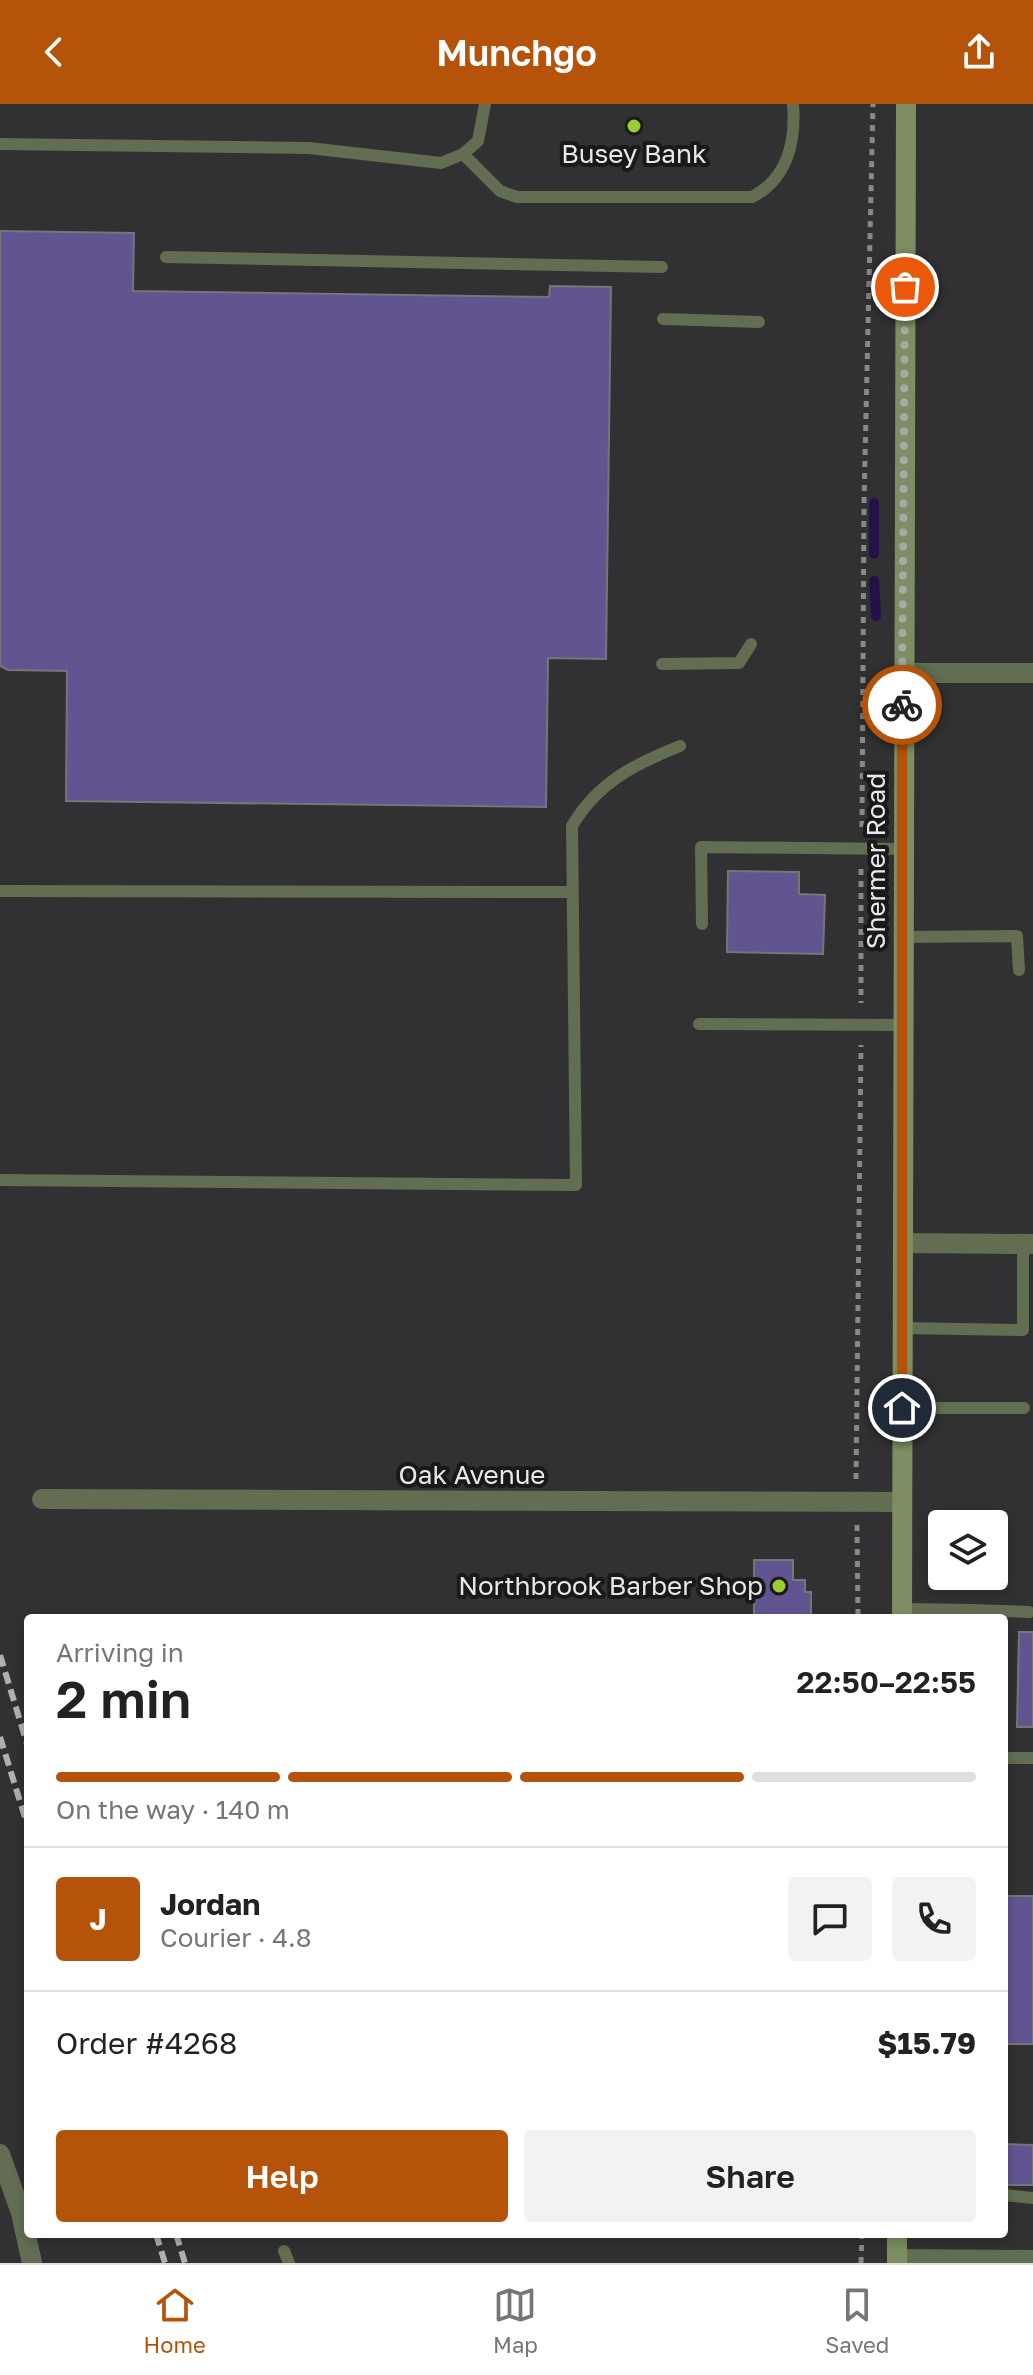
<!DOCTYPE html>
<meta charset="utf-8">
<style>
:root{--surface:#fff;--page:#f2f2f2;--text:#222;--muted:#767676;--line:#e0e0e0;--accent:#b45309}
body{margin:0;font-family:"Golos Text",sans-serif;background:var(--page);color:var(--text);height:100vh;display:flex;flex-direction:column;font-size:30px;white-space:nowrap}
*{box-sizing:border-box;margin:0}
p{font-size:26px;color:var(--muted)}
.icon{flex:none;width:44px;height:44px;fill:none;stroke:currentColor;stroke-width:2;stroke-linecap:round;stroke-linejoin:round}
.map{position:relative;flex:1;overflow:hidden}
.side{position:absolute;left:24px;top:1510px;width:984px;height:624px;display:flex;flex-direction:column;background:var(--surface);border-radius:8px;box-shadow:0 4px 12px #0003}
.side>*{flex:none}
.tools{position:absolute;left:928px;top:1406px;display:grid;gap:16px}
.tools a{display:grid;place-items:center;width:80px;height:80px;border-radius:8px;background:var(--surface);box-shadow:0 4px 12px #0003;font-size:40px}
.pin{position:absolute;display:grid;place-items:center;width:68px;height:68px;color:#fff;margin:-34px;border:4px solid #fff;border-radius:50%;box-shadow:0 2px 8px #0007}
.courier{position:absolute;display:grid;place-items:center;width:80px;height:80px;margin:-40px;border:6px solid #b45309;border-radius:50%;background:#fff;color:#222;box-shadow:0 2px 10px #0007}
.summary em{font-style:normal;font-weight:600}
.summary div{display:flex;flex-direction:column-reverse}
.summary{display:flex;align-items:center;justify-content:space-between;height:136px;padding:0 32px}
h1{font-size:52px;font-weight:600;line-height:60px}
.bar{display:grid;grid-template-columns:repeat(4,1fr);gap:12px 8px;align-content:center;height:96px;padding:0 32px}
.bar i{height:10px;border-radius:6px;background:var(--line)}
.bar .selected{background:var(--accent)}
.bar p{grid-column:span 4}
.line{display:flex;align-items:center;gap:20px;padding:0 32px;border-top:2px solid var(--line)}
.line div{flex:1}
.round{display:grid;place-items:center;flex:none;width:84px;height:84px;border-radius:8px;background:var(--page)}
.action{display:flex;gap:16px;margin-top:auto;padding:16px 32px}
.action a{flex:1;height:92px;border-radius:8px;background:var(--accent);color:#fff;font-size:32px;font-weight:600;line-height:92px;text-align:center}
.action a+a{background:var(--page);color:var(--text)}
header{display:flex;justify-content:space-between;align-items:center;height:104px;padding:0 32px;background:var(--accent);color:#fff;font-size:36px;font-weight:600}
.tabs{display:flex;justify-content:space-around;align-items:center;height:112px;border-top:2px solid var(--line);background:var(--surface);font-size:22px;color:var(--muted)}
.tabs a{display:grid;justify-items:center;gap:4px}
.tabs .selected{color:var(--accent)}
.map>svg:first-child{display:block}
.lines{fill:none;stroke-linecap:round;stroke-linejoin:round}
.stream{stroke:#231249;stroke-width:10}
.building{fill:#615491;stroke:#767578;stroke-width:2}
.path{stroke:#888889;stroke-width:5;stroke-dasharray:6 6;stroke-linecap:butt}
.service{stroke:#626d51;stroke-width:12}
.minor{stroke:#626d51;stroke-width:20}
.secondary{stroke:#7c8e62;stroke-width:20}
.rail{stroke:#b0b0b1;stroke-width:6;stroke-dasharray:12 6;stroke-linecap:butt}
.done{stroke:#a8a8a9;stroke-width:8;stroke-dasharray:0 14.4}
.route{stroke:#b45309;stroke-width:10}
.poi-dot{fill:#9bcb33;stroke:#19191a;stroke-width:3}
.labels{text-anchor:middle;stroke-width:8;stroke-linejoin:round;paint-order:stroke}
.poi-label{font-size:26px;fill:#e8e8e9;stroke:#19191a}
.street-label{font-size:26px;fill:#e8e8e9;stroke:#19191a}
</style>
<header><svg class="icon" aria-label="back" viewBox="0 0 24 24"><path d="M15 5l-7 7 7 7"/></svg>Munchgo<svg class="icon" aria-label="share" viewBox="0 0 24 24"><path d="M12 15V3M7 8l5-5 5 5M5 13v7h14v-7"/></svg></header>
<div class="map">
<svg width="1033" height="2159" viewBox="0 0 1033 2159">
<rect width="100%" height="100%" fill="#313133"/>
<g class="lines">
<path class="stream" d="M874 399V450
M874 477 876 512"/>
</g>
<path class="building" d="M0 127 134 129 133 187 549 193 550 182 611 183 606 555 548 554 546 703 66 697 67 567 8 566 0 562Z
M728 767 799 768V790L825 791 823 850 727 848Z
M754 1456H793V1476H805V1488H811V1514H754Z
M1019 1528H1033V1623H1017Z
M1004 1792H1033V1940H1004Z
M1005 2040 1033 2041V2081H1005Z"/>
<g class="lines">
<path class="path" d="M862 723 864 400 873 0
M861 765V899
M856 1375 861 941
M857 1421 858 1514
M861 2159 862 2130"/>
<path class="service" d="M0 40 309 44 441 59 463 50 478 37 485 0
M463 50 500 87 517 93H752C787 75 796 38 793 0
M166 153 662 163
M663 215 759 218
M662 560 739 559 751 540
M0 787 571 788
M702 820 701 743 902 745
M902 833 1017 832 1019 866
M699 920 903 921
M0 1076 576 1081 572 722C598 678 635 660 680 642
M903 1224 1023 1226V1140
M902 1304H1024
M902 1505 971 1506V1514
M971 1506 1029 1508
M1004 1654H1033
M1004 2091 1033 2094
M284 2147 289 2159"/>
<path class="minor" d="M902 569H1033
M903 1139 1033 1140
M42 1395 902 1398
M0 2050 21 2109 32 2159
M897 2155 1033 2156"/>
<path class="secondary" d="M902 1514 906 0
M897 2159V2130"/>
<path class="rail" d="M0 1551 28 1643
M0 1633 28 1723
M156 2130 165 2159
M176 2130 185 2159"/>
</g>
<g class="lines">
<path class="done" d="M902 601 905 183"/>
<path class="route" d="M902 601V1304"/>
</g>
<g class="poi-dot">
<circle cx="634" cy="22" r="8"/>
<circle cx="779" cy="1482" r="8"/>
</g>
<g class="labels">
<g class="poi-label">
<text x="634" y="59">Busey Bank</text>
<text x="763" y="1491" text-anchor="end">Northbrook Barber Shop</text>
</g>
<g class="street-label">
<text transform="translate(876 757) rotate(-90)" y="9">Shermer Road</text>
<text x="472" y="1380">Oak Avenue</text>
</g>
</g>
</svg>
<div class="tools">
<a><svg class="icon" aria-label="layers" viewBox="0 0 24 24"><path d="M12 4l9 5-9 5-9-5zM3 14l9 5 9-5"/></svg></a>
</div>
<div class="pin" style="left:905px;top:183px;background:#ea580c"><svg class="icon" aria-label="bag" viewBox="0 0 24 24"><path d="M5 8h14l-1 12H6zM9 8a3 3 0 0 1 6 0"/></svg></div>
<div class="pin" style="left:902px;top:1304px;background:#1f2937"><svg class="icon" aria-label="home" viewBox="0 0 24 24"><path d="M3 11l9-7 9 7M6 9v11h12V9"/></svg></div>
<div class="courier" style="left:902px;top:601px"><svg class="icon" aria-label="bike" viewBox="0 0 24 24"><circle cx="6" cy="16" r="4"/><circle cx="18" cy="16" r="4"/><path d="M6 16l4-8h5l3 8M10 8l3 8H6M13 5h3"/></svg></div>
<section class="side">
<div class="summary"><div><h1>2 min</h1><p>Arriving in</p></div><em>22:50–22:55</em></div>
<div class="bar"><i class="selected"></i><i class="selected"></i><i class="selected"></i><i></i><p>On the way · 140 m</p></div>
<div class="line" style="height:144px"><b class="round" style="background:var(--accent);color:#fff">J</b><div><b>Jordan</b><p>Courier · 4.8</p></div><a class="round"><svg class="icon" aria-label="chat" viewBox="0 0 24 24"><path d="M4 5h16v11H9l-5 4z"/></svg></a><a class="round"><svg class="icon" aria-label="phone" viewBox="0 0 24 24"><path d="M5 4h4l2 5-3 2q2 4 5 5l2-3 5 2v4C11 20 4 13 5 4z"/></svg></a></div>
<div class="line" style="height:104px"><div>Order #4268</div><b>$15.79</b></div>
<div class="action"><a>Help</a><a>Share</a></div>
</section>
</div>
<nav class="tabs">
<a class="selected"><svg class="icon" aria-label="home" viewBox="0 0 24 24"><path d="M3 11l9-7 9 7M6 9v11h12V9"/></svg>Home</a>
<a><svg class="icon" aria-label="map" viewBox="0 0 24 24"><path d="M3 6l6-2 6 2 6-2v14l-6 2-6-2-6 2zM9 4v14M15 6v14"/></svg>Map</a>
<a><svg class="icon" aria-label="saved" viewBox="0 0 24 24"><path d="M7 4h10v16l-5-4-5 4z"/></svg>Saved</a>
</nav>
